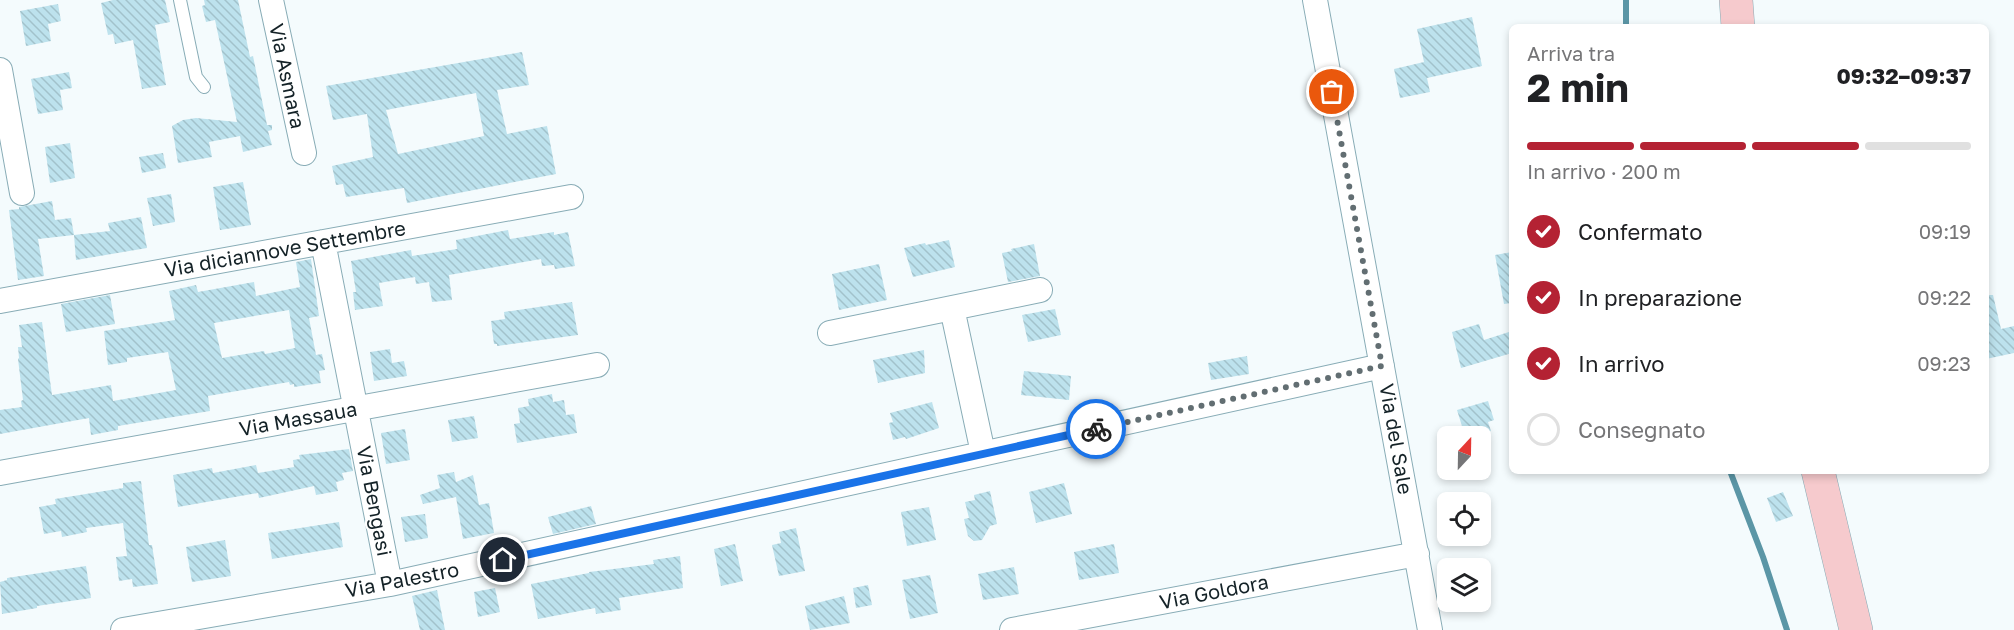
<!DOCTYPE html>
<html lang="it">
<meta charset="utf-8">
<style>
:root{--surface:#fff;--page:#f2f2f2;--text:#202124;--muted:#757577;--line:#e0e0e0;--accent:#b42233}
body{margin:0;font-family:"Golos Text",sans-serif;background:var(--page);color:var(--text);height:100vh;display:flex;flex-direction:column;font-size:22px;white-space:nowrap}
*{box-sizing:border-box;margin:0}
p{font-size:20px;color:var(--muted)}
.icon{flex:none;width:33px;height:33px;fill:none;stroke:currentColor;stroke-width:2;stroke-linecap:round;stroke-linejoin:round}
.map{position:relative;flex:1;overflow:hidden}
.panel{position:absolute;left:1509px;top:24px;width:480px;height:450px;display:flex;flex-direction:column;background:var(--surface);border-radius:9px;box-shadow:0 3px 9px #0003}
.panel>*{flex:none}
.needle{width:39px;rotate:22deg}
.tools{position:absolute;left:1437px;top:426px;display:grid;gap:12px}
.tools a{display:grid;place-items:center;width:54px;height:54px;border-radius:9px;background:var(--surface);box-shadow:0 3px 9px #0003;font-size:30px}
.pin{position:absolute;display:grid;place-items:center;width:51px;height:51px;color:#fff;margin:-26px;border:3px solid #fff;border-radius:50%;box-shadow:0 2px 6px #0007}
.courier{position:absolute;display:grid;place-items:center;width:60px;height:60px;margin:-30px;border:4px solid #1a73e8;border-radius:50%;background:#fff;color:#222;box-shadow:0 2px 8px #0007}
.overview em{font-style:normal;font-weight:700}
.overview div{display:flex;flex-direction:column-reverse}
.overview{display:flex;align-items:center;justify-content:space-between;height:102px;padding:0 18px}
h1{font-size:39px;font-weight:700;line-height:45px}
.bar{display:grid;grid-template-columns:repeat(4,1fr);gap:9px 6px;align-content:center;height:72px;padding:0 18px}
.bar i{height:8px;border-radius:4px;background:var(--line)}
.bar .on{background:var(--accent)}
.bar p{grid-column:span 4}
ol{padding:0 18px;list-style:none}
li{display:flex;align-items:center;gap:18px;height:66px}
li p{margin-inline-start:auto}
li .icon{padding:6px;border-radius:50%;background:var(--accent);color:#fff;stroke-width:4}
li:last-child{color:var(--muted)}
li i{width:33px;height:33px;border:3px solid var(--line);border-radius:50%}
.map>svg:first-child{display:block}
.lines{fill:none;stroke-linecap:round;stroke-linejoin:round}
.stream{stroke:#5b96a6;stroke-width:6}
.building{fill:url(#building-back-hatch);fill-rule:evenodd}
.service-casing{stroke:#88acb6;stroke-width:14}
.minor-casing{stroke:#88acb6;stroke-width:26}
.secondary-casing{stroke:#88acb6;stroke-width:34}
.service{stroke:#fff;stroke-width:12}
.minor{stroke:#fff;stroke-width:24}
.secondary{stroke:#f6cacd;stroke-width:33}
.done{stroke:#626e72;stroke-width:6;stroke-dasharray:0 10.8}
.route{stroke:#1a73e8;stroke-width:8}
.labels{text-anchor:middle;stroke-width:4.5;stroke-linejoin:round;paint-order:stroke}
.street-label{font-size:20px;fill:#142227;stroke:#fff}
</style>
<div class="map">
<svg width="2014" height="630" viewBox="0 0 2014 630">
<defs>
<pattern id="building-back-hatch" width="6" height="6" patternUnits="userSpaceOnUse" patternTransform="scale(1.5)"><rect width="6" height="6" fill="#bde2ed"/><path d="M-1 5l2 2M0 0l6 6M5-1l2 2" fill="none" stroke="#a2c2cb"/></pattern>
</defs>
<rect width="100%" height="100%" fill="#f4fbfd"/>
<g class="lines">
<path class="stream" d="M1626 0V27
M1730 471 1763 557 1787 630"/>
</g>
<path class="building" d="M113 0H165L170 22 155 25 166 85 142 89 133 40 115 44 113 34 108 35 101 3Z
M204 0H238L250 57 253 56 267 125H272V130L268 131 272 145 243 152 240 136 209 142 212 157 178 163 172 126 183 120 196 118 237 122 215 20 206 22 202 6 205 5Z
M58 4 61 21 48 24 51 41 26 46 20 11Z
M1472 17 1482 66 1427 78 1430 92 1400 98 1394 69 1424 62 1417 29Z
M522 52 529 85 497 90 507 134 547 126 556 174 407 203 404 188 346 197 343 184 336 185 332 166 373 157 367 114 333 120 326 86ZM476 93 484 136 398 154 386 110Z
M69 72 72 88 60 90 63 110 38 114 31 79Z
M70 143 75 178 50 183 45 147Z
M163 153 166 168 142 173 139 157Z
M243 182 251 225 220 230 213 187Z
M171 194 175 222 153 226 147 198Z
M52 201 55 220 71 218 74 235 38 239 44 276 18 280 9 210 19 209V207Z
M141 217 147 248 76 260 74 235 110 231 108 223Z
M508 230 510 239 554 232V235L568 232 575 266 555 269 554 265 542 266 541 259 449 275 452 300 432 302 429 282 416 284 415 277 379 283 383 306 355 310 353 292H356L351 261 411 250 412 256 457 249 456 240Z
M949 240 955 267 913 277 904 248 925 243 926 245Z
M1034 244 1040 276 1008 282 1002 253 1012 251 1011 249Z
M1512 252V303L1504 304 1495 255Z
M311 259 319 316 309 318 316 355 322 354 325 370 319 371 321 383 294 387V384L290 385 289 382 208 396 210 411 118 426V430L91 435 89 418 0 434V410L22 407 21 401 23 400 18 359 19 358 18 347H22L19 325 42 322 52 395 111 385 113 401 176 390 168 352 127 358V362L108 365 104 331 175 320 169 291 196 285 198 292 254 282 256 296 300 287 296 262ZM289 310 295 348 265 354 264 351 222 358 214 323Z
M879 264 887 300 839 310 832 274Z
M110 295 115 324 66 332 61 304Z
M1986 295H1993L2001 329 2014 326V353L1986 359Z
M572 302 578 335 497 346V344H494L491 321 505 319 504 312Z
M1055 309 1061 335 1028 342 1022 315Z
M1479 324 1484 340 1512 331V353L1461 368 1452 332Z
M390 349 392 363 404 361 407 376 374 381 370 352Z
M924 350 925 373 878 383 873 360Z
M1247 356 1249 374 1211 380 1208 363Z
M1024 371 1071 376 1069 400 1021 395Z
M552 394 553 402 564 400 566 415 574 414 577 433 517 443 514 424 520 423 518 408 529 406 528 399Z
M1488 401 1494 420 1488 422 1491 431 1474 436H1465L1457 410Z
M932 402 939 428 906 439 905 437 893 440 889 423 893 422 890 413Z
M474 416 478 438 452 442 448 420Z
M405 429 410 460 386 464 381 433Z
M349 449 353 471 342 473 344 480 336 482 338 491 316 495 314 486 259 498 258 493 178 507 173 475 212 468 213 473 256 465 258 473 294 467 293 460 300 459 299 455Z
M454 472 456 482 473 475 479 505 489 503 494 533 463 539 456 497 423 504 420 495 440 488 437 475Z
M141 481 149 545H152L158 584 133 587 132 579 119 581 116 557 127 556 123 523 86 528 87 532 62 537 61 531 44 534 39 507 56 504 55 499 123 488V483Z
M1064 483 1072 514 1036 523 1029 492Z
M990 491 997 524 990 526 982 540 974 541 968 536 964 519 969 518 965 502 975 500 974 495Z
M1783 492 1793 516 1776 522 1767 498Z
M591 506 596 524 553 534 548 517Z
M929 507 936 540 907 546 901 512Z
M425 514 428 538 405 542 401 517Z
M339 522 343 547 272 559 268 533Z
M796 528 805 571 779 576 772 545 781 543 779 532Z
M225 540 231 576 192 582 186 547Z
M735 544 743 581 721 586 714 549Z
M1114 544 1119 573 1079 580 1074 552Z
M680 556 683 588 619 598 621 610 596 614 595 608 538 619 531 584 589 573V572L654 564 653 560Z
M86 566 91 598 37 606V608L2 614 0 582 7 580V578Z
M1014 567 1019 594 983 600 978 574Z
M930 575 938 613 910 619 902 580Z
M868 585 872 605 856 608 853 588Z
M495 588 500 612 478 617 474 592Z
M437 590 445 630H420L412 596Z
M844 596 850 623 810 630 805 606Z"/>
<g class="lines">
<defs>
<path id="service" d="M180 0 196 77 204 87"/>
<path id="minor" d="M271 0 304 153
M1315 0 1430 630
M0 70 22 193
M323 242 390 584
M0 301 571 197
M952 308 983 453
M830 333 1040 290
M0 473 597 365
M123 630 390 584 1382 366
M1012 630 1417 554"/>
<path id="secondary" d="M1736 0 1738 27
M1818 471 1856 630"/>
</defs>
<use href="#service" class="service-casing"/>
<use href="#minor" class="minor-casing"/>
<use href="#secondary" class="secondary-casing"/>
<use href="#service" class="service"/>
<use href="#minor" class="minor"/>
<use href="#secondary" class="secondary"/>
</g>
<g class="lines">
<path class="done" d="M1096 429 1382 366 1332 92"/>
<path class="route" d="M503 560 1096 429"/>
</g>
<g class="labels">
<g class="street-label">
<text transform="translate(287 76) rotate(78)" y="7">Via Asmara</text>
<text transform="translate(285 249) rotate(-10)" y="7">Via diciannove Settembre</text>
<text transform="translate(298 419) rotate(-10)" y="7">Via Massaua</text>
<text transform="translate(1396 439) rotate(80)" y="7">Via del Sale</text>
<text transform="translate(374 501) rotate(79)" y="7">Via Bengasi</text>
<text transform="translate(402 580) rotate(-11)" y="7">Via Palestro</text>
<text transform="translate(1214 592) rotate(-11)" y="7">Via Goldora</text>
</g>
</g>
</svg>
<div class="tools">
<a><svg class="needle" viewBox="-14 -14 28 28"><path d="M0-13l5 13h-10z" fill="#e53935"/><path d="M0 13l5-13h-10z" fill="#757577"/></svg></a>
<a><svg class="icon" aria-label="locate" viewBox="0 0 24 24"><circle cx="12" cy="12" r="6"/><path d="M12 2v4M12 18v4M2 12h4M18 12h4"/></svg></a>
<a><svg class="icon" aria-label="layers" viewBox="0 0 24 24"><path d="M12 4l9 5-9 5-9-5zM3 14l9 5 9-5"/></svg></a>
</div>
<div class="pin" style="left:1332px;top:92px;background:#ea580c"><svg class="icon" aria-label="bag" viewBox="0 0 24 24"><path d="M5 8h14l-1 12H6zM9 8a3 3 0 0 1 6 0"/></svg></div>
<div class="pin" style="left:503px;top:560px;background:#1f2937"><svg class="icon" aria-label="home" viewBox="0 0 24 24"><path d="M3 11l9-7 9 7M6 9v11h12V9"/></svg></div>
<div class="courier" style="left:1096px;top:429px"><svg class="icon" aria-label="bike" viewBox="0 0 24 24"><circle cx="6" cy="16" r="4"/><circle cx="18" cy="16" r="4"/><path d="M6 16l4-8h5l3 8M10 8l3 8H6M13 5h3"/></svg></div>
<section class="panel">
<div class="overview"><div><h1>2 min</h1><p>Arriva tra</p></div><em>09:32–09:37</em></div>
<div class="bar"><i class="on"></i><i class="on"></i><i class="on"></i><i></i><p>In arrivo · 200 m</p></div>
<ol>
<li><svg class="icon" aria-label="check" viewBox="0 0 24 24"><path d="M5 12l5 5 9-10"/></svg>Confermato<p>09:19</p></li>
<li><svg class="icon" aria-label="check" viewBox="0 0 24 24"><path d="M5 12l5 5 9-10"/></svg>In preparazione<p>09:22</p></li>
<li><svg class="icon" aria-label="check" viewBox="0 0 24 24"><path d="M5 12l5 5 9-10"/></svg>In arrivo<p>09:23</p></li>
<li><i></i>Consegnato</li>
</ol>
</section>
</div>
